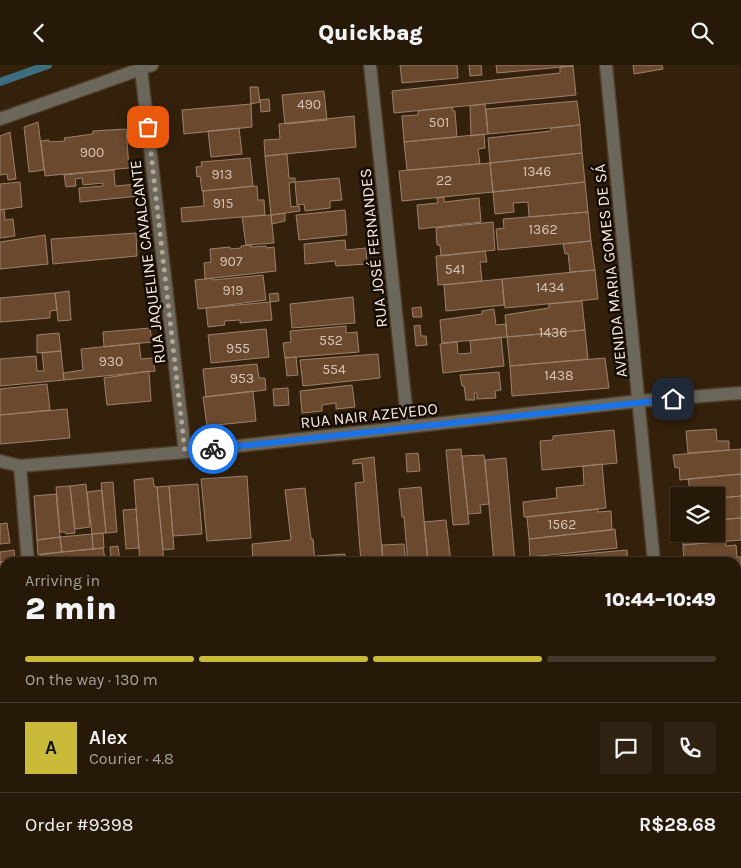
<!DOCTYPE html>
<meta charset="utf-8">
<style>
:root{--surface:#271908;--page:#2f2212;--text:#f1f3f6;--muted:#a4a09c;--line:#433829;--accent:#c9ba3a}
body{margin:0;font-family:Karla,sans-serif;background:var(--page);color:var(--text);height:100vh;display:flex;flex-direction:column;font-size:19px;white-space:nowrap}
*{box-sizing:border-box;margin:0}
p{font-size:16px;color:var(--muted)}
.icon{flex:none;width:28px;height:28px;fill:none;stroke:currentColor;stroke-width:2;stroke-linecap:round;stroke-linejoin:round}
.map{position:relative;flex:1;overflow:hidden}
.sheet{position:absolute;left:0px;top:492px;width:741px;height:311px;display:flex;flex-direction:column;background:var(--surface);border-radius:15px 15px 0 0;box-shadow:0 1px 4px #0004,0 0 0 1px var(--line)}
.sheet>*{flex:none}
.controls{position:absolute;left:670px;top:422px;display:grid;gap:10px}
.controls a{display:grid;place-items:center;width:55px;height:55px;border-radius:0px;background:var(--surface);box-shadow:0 1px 4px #0004,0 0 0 1px var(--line);font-size:25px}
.pin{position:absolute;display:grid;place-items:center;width:42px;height:42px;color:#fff;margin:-21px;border-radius:10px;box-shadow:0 2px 8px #0006}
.courier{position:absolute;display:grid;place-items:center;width:50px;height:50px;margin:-25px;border:4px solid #1a73e8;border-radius:50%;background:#fff;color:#222;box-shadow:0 1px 6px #0007}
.head em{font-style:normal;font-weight:800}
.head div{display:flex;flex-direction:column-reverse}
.head{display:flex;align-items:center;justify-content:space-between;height:85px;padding:0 25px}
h1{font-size:32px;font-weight:800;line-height:38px}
.bar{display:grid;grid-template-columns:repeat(4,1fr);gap:8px 5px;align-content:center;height:60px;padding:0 25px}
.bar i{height:6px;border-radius:4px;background:var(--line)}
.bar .current{background:var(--accent)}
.bar p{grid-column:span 4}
.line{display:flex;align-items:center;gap:12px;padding:0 25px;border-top:1px solid var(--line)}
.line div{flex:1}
.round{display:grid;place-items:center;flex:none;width:52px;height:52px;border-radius:0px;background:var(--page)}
header{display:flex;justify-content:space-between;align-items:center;height:65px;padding:0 25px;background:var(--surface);font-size:22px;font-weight:800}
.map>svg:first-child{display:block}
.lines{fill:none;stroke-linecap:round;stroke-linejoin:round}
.stream{stroke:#3d6f80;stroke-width:8}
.building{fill:#6a492e;stroke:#9c816d}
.minor-casing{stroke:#503d29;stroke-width:15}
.tertiary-casing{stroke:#503d29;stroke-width:15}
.minor{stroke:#6b675a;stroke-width:12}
.tertiary{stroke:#6b675a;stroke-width:12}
.done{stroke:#b4a494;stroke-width:5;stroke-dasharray:0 9}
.route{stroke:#1a73e8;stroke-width:6}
.labels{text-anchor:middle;stroke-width:5;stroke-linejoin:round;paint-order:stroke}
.number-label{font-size:14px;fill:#d5c2b2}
.street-label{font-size:16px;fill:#f9ebde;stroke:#150c05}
</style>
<header><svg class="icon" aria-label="back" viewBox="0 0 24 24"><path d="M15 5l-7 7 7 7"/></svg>Quickbag<svg class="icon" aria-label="search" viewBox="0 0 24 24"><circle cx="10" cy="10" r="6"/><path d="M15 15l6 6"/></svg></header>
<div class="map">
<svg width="741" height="803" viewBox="0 0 741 803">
<rect width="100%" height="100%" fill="#34210b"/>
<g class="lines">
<path class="stream" d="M0 17 48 0"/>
</g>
<path class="building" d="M400 0H457L458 13 402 18Z
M469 0H481L482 10 470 11Z
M496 0H573V1L497 8Z
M633 0H662L663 4 634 9Z
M573 1 576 30 394 48 392 26 560 8V2Z
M250 22H258L260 37 251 39Z
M324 26 327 55 285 59 282 30Z
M269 34 270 46 261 47 260 35Z
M577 36 580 60 488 69 486 44Z
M251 39 252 62 184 69 182 45Z
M485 39 488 69 471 71 470 41Z
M452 42 453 46H455L457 72 404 77 402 51 418 50V46Z
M354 51 356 82 265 91 264 75 280 74 279 59Z
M38 57 44 105 29 107 24 62Z
M580 60 582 88 490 98 488 73 551 66V63Z
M239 63 242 89 211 92 208 66Z
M126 64 129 103 45 111 41 76 49 75V77L65 76 64 73 93 69V66Z
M10 67 16 114 8 115 7 109 0 110V71Z
M484 69 485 83 478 84 480 99 407 105 404 77Z
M582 88 585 117 493 127 490 98Z
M287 89 289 113H295V117L339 113 342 135 330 136V143L305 146 304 139 297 140 295 117 289 118 291 142 299 141 300 146 271 150 265 91Z
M250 93 253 121 202 126 200 111 197 112 196 102 202 101 201 97Z
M490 98 493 127 402 136 399 106Z
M114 105 115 121 138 119 139 131 80 137 79 123 103 121V118L83 120 82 113 75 114 76 121 66 122 64 110Z
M20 117 22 142 0 145V119Z
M585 117 588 147 529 152 528 137 513 138 514 147 495 149 493 127Z
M257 121 258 135H264L265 150 182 157 181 143 204 141 203 126Z
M444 132V137L479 133 481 157 419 164 417 140 438 138 437 133Z
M4 144 5 155 13 154 15 171 0 173V145Z
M345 145 347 170 299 175 296 150Z
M588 147 591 176 498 185 496 164 504 163 503 154Z
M285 148V156L272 159 271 150Z
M271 150 274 178 246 180 242 152Z
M493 157 495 185 441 191 440 180H437L436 163Z
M136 168 137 191 53 199 51 174Z
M45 170 48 199 0 204V177Z
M345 175 346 185 366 183 367 199 336 201 335 196 305 199 304 179Z
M591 176 595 205 570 207 568 188 565 189 563 179Z
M251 180V182L266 181 267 183 274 182 276 206 205 214 204 198 211 197 210 184 230 182V184L241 183V181Z
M485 186 487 197H480L482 216 438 220 436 191Z
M595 205 598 234 505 243 502 214Z
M263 210 266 235 198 244 195 215 213 213V215Z
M502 214 504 240 446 246 444 220Z
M69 226 71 255 58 256 55 228Z
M55 228 57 245 50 246V253L0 257V233Z
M278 228 279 236 270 237 269 229Z
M353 232 355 258 292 263 290 239Z
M582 236 585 265 507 272 505 250 549 243V239Z
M270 237 272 255 240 258V255L224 256 225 260 208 262 206 243Z
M421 242 422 252H413L412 243Z
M494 244 496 260 506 259 507 272 442 278 440 255 482 249V246Z
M420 260 421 271H426L427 280 416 281 414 261Z
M346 261V268L357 267 359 287 285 293 283 278 291 277 290 266Z
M150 263 152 277 104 282 103 267Z
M266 264 269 292 211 298 208 270Z
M585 265 588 294 510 301 507 272Z
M59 268 61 286 37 288V270Z
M501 272 504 301 443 308 440 279 457 277 458 289 471 288 470 276Z
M139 278 141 294 153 293 155 306 64 315 63 308 83 305 81 284Z
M61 286 64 315 0 321V294L36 291 37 306H44L42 288Z
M378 289 380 313 303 321 300 295Z
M296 292 298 310 287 311 285 293Z
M605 293 609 323 512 331 510 301Z
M257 299 259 313H265L266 325 206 332 203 304Z
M149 306 151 336 107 340 104 313Z
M499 307 501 325 495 326 496 333 477 334V328H474L475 335H466L464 321H462L460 310Z
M47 319 50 345 0 350V324Z
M352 320 355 342 336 344V338L322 340V346L302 348 300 326Z
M288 323 289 340 274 341 273 324Z
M253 326 256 356 207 361 203 332Z
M67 344 70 373 0 379V350Z
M716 364 717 376H729V385L688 388 686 366Z
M614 365 617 398 542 405 540 376 553 375V371Z
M461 384 469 459 453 460 446 385Z
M741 384V409L680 415 679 402 675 403 673 390Z
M418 388 420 406 407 407 406 389Z
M484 390 489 439 480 440 481 448 468 449 462 391Z
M374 392 383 498H361L355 418 364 417 362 398 353 399V395Z
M506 393 515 498H494L485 395Z
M602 399 606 443 524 452 523 437 557 433 556 423 584 420 583 401Z
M741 409V431L716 433V431H691L688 414Z
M247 411 251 473 207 476 201 414Z
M153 413 154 421 157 422 164 498H140L134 415Z
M113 417 117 467 106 468 101 418Z
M86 419 90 462 75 464 70 421Z
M198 419 202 469 173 471 169 421Z
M70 421 75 468 66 469 65 467H60L56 422Z
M169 421 174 484 163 485 157 422Z
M421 422 428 497 408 498 404 452H402L399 424Z
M305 423 311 474H313L315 497H317L316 491 345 489V498H253L252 479 291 475 285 425Z
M102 425 106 468 92 469 87 427Z
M56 429 60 472 37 475 34 431Z
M741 431V453L716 455V435L722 434 723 433Z
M136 444 139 483 126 484 123 445Z
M598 444V447L611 446 612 465 529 474 527 452Z
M741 453V475L683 480 681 469H716V455Z
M446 455 451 498H428L424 457Z
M7 458 10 478 0 479V459Z
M615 464 617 483 530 492 529 474Z
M103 468 104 483 93 484 92 469Z
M92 469 93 484 62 487 60 472Z
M60 472 62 487 38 490 37 475Z
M726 476V481L736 480 737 492H741V519H736V498H684L683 480Z
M404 479 406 498H383L382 480Z
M118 481 120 498H108V493H111L110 482Z
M103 483 105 494H102L103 498H41V489Z
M14 485 15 495 0 497V487Z
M627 485 628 498H538L537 493Z
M15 495V498H5V517H0V497Z
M736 519H741V541H736Z
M5 532V551L0 552V533Z
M5 551V567L0 568V552Z
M5 567V589H0V568Z
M741 585V607L736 608V586Z
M0 589H5V605H0Z
M0 605H5V623H0Z
M741 607V629L736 630V608Z
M741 631V656L736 657V632Z
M5 656V678H0V657Z
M0 688H2L5 712V755H0Z
M741 761V803H712V799H736V762Z
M42 799H75L77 803H44Z
M75 799H92L94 803H77Z
M92 799H117L120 803H94Z
M117 799H138V802L120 803Z
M347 799H387V803H347Z
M400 799H432L433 803H401Z
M457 799H545V803H457Z
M565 799H597V803H566Z
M604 799H630V803H604Z"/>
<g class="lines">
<defs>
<path id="minor" d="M139 0 141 4 185 387
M370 0 408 362
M0 54 152 0
M0 396 20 401 185 387 639 336 741 328
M20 401 28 498
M736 703 741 702
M0 776 5 774"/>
<path id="tertiary" d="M606 0 654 498
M683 799V803"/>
</defs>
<use href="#minor" class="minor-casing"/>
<use href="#tertiary" class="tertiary-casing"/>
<use href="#minor" class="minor"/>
<use href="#tertiary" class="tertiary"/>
</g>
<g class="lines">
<path class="done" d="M148 62 185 387 213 384"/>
<path class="route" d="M213 384 673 334"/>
</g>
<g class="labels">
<g class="number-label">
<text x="309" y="44">490</text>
<text x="439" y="62">501</text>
<text x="92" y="92">900</text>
<text x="537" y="111">1346</text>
<text x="222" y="114">913</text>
<text x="444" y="120">22</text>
<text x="223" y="143">915</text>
<text x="543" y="169">1362</text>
<text x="231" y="201">907</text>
<text x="455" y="209">541</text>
<text x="550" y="227">1434</text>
<text x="233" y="230">919</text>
<text x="553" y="272">1436</text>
<text x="331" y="280">552</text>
<text x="238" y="288">955</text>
<text x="111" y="301">930</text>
<text x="334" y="309">554</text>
<text x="559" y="315">1438</text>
<text x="242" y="318">953</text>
<text x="562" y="464">1562</text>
</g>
<g class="street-label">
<text transform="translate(373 183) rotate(-96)" y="6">RUA JOSÉ FERNANDES</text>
<text transform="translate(147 197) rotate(-97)" y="6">RUA JAQUELINE CAVALCANTE</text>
<text transform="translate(610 206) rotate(-96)" y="6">AVENIDA MARIA GOMES DE SÁ</text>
<text transform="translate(369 350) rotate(-6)" y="6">RUA NAIR AZEVEDO</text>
</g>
</g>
</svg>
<div class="controls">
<a><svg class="icon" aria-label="layers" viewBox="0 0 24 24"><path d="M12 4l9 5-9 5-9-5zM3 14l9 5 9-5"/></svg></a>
</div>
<div class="pin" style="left:148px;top:62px;background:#ea580c"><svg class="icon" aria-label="bag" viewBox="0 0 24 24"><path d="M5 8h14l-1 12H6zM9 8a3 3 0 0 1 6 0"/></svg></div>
<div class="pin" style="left:673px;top:334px;background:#1f2937"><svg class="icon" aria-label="home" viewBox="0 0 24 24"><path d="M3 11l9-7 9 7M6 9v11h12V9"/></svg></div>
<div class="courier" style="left:213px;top:384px"><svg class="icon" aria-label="bike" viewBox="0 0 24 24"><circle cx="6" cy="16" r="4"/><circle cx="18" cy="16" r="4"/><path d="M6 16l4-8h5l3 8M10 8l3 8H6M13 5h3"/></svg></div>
<section class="sheet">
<div class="head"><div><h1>2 min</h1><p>Arriving in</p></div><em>10:44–10:49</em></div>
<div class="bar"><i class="current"></i><i class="current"></i><i class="current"></i><i></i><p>On the way · 130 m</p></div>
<div class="line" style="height:90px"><b class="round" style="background:var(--accent);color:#111">A</b><div><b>Alex</b><p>Courier · 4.8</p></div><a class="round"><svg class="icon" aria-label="chat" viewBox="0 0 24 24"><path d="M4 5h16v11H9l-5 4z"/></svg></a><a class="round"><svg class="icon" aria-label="phone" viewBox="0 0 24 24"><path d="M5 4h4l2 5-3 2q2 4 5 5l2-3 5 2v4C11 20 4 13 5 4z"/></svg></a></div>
<div class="line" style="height:65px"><div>Order #9398</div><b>R$28.68</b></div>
</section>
</div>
